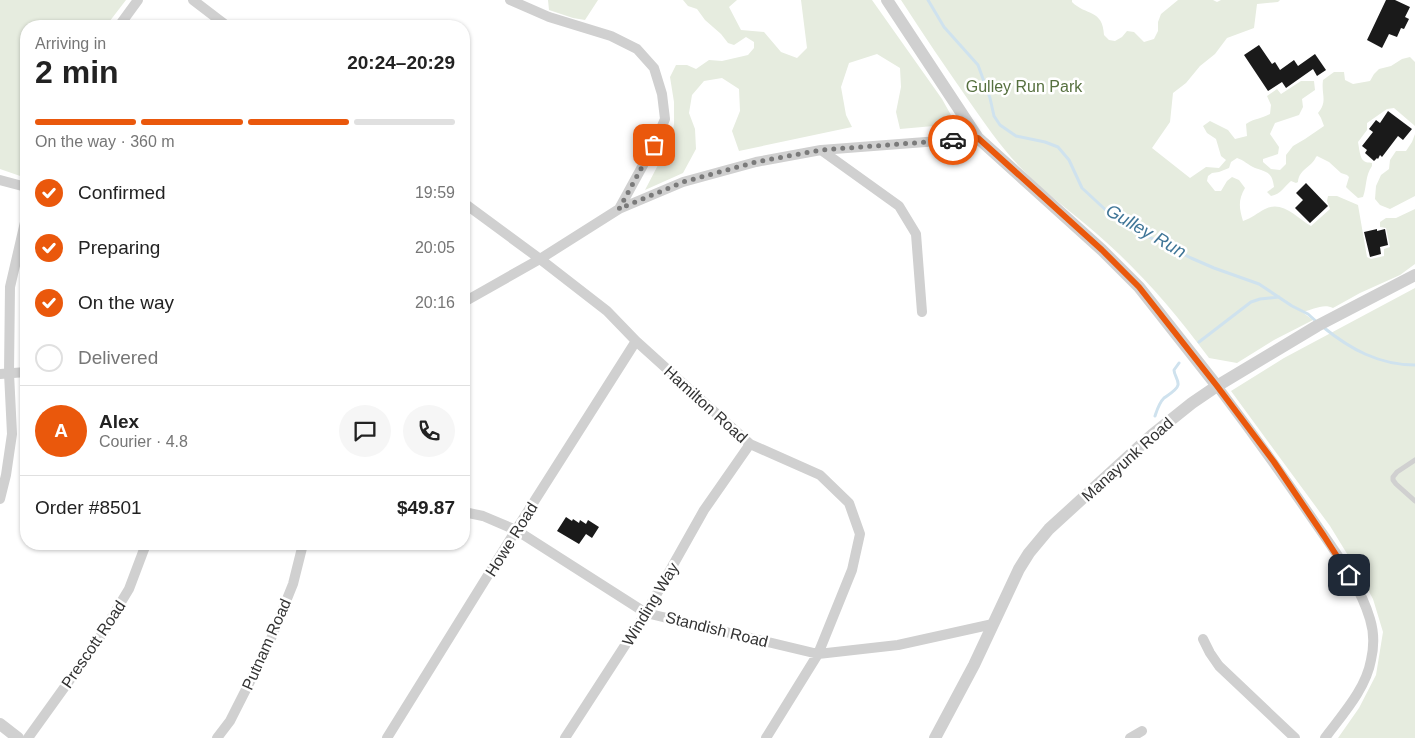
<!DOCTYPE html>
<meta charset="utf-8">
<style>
:root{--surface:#fff;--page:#f6f6f6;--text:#222;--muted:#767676;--line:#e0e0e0;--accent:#ea580c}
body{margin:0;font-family:Arial,sans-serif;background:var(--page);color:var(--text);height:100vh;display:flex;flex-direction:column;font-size:19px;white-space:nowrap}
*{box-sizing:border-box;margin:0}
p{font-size:16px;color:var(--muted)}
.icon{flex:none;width:28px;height:28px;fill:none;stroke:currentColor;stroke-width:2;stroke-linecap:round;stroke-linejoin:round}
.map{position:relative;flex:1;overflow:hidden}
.sheet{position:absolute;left:20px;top:20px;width:450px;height:530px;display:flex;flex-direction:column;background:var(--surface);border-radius:20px;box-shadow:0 1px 4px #0004}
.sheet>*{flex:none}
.pin{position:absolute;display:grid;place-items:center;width:42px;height:42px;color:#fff;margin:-21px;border-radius:10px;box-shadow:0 2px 8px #0006}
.courier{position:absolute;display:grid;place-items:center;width:50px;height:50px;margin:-25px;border:4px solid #ea580c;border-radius:50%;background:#fff;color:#222;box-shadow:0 1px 6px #0007}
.head em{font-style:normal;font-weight:700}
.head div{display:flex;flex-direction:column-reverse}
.head{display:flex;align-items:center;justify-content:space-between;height:85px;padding:0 15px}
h1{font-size:32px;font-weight:700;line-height:38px}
.bar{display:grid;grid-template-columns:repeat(4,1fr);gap:8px 5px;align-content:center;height:60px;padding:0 15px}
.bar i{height:6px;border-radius:4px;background:var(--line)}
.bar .current{background:var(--accent)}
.bar p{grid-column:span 4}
.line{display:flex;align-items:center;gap:12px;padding:0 15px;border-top:1px solid var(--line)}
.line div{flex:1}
.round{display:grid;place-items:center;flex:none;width:52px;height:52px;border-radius:26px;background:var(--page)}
ol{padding:0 15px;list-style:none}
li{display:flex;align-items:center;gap:15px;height:55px}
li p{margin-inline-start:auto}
li .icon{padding:5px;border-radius:50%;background:var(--accent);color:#fff;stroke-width:4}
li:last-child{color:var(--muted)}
li i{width:28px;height:28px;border:2px solid var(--line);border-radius:50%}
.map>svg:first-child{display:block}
.green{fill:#e6ecdf}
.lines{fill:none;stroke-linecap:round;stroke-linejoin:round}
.stream{stroke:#cfe2ee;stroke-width:3}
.building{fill:#1a1a1a}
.service{stroke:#d0d0d0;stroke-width:5}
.minor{stroke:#d0d0d0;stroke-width:10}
.tertiary{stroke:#d0d0d0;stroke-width:12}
.done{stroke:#7a7a7a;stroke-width:5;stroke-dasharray:0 9}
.route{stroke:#ea580c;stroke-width:6}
.labels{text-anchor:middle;stroke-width:5;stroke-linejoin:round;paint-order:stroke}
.park-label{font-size:16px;fill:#56703f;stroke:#fff}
.street-label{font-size:16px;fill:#333;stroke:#fff}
.water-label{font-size:18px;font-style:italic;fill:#3f7597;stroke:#fff}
</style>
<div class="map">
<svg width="1415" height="738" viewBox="0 0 1415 738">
<rect width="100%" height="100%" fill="#fff"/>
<path class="green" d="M0 0H126L106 26H26V178L0 169Z
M548 0H598L585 20 573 18 549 10Z
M683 0H737L729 7 741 30 764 32 781 52 797 58 807 48 801 0H872L942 99 956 124 900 129 896 112 901 87 900 68 877 54 849 63 841 87 846 115 852 127 739 151 732 131 740 111 739 89 722 78 704 81 692 95 689 113 695 129 696 149 683 173 645 190 671 140 674 124V102L670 77 676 65H687L696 69 709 60 722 61 748 55 754 48V42L746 37 734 45 728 43 721 34 705 20 697 9 688 6Z
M901 0H1072V2C1086 16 1103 9 1104 35L1109 40 1115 41 1122 37 1127 31 1134 32 1144 42 1154 39 1158 31V22L1161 14 1178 0H1213L1217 2 1221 0H1280L1278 2 1257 4 1254 28 1227 38 1215 54 1200 66 1186 83 1173 93 1170 122 1152 148 1190 178 1206 167 1219 168 1226 160 1221 156 1216 139 1207 133 1203 126 1210 121 1228 130 1235 139 1247 136 1246 124C1255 118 1261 119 1270 114L1271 105 1267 96 1277 89 1281 94 1301 81H1314L1315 90 1302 99 1303 107 1299 115 1275 123 1270 134 1279 147 1278 154 1263 159V162L1271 169 1280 170 1286 164V155L1293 146 1305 139 1324 126 1321 118 1318 113C1328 101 1321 95 1323 80L1334 72H1344L1345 80 1353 84 1370 81 1374 74 1379 69 1391 66 1402 59 1410 57 1415 62V126L1394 108 1387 109 1367 123V130L1358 142C1359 147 1360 159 1364 161 1366 163 1369 162 1372 163V166C1365 176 1367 186 1363 197L1358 198 1349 190 1346 187 1349 177 1347 175 1341 173 1329 162 1317 156 1316 157C1311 168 1299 169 1298 182L1296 183 1291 181C1284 187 1281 194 1271 196L1267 192 1274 187C1272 172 1267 172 1255 168 1248 165 1244 160 1237 158L1231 162 1229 168 1219 172 1212 173 1208 176 1207 181 1215 191H1221L1227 181 1232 177 1239 180 1245 188C1238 200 1239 208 1243 221 1252 218 1257 213 1265 209 1282 200 1296 217 1311 226L1330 209 1327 201 1328 196H1337L1358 205 1367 257 1371 259 1384 256V249L1390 247 1386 228 1380 227V222L1386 218H1396L1415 209V264L1400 275 1360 293 1333 308C1323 303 1313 310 1302 312L1313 320 1274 340 1237 363 1209 358C1178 316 1144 276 1106 242 1078 216 1046 195 1020 167 1001 147 985 124 969 101 946 68 923 34 901 0Z
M1415 134V196L1390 209 1380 205 1375 199 1376 186 1381 175 1389 169 1390 160 1396 151H1406L1412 142Z
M1415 288V738H1338L1359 708 1376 675 1383 632 1373 599 1357 570 1330 526 1231 391 1284 358Z"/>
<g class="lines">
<path class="stream" d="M928 0 944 27 978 65 990 98 994 116 1000 125 1016 136 1045 142 1058 147 1069 160 1082 188 1109 213 1147 236 1191 258 1214 268 1259 284 1292 306 1308 314 1318 323
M1323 327C1350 349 1379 365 1415 365
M1199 342 1251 302 1260 299 1279 297
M1155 416C1157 410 1159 403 1164 398 1168 395 1177 390 1178 385 1179 380 1174 375 1174 370L1179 363"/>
</g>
<path class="building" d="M1386 0H1395L1410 7 1405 17 1409 19 1404 29 1401 28 1397 37 1389 34 1382 48 1367 40Z
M1259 45 1272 64 1275 62 1280 70 1294 60 1298 66 1315 54 1326 70 1317 76 1313 69 1286 88 1282 82 1268 91 1244 55Z
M1388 111 1412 129 1403 140 1398 136 1382 157 1380 155 1378 159 1377 158 1374 161 1365 153 1367 150 1362 146 1373 132 1369 129 1376 120 1380 123Z
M1306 183 1328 206 1310 223 1295 208 1303 200 1296 193Z
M1377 229V231L1385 229 1388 245 1380 247 1381 254 1370 257 1364 232Z
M566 517 572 521 573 519 579 523 580 520 586 524 588 520 599 527 592 538 586 534 579 544 557 531Z"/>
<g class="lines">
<path class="service" d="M1415 460 1397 472 1393 477V480L1396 484 1415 501"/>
<path class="minor" d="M193 0 227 26
M510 0 549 17 611 36 637 49 654 68 662 94 665 119 654 145 619 209
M119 26 138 0
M821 150 899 206 916 234 922 312
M0 180 26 187
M464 203 540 259 607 311 636 341 750 444 820 475 849 503 860 534 852 570 818 654 766 738
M464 302 540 259 619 209 683 182 756 162 821 150 978 138
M0 374 26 372
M1217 386C1251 431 1284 477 1316 524 1336 553 1360 585 1370 619 1374 632 1374 647 1371 660 1366 689 1342 715 1325 738
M0 499 6 475 12 434 9 373 10 287 26 218
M464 512 483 516 516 530 646 613 818 654 898 645 993 624
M1203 639 1210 653 1219 666 1295 738
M28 738 97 642 129 589 146 544
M217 738 230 721 268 646 293 584 303 544
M387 738 516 530 636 341
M565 738 646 613 704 510 750 444
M1130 738 1142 731"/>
<path class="tertiary" d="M887 0 978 138 1102 250 1139 287 1217 386
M0 724 18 738
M935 738 974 665 1019 569 1029 553 1049 529 1152 435 1192 403 1217 386 1317 326 1415 275"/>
</g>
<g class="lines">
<path class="done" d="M654 145 619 209 683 182 756 162 821 150 953 140"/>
<path class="route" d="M953 140 978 138 1102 250 1139 287 1217 386 1274 462 1324 536 1349 575"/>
</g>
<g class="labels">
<g class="park-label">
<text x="1024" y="92">Gulley Run Park</text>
</g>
<g class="street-label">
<text transform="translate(706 404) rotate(42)" y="6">Hamilton Road</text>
<text transform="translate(1127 459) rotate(-42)" y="6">Manayunk Road</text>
<text transform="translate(511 539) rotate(-58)" y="6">Howe Road</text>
<text transform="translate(650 604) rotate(-59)" y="6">Winding Way</text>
<text transform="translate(717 629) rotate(14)" y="6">Standish Road</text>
<text transform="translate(93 644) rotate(-56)" y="6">Prescott Road</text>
<text transform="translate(266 644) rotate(-66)" y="6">Putnam Road</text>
</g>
<g class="water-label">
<text transform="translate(1146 231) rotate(30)" y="6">Gulley Run</text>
</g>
</g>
</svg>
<div class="pin" style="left:654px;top:145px;background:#ea580c"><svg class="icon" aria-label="bag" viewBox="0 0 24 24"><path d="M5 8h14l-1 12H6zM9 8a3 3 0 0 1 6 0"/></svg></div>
<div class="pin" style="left:1349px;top:575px;background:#1f2937"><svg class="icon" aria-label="home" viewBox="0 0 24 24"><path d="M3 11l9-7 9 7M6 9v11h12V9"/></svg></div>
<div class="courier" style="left:953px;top:140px"><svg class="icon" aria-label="car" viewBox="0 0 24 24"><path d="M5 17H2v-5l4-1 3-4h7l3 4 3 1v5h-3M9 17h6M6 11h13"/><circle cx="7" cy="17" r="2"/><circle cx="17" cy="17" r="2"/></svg></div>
<section class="sheet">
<div class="head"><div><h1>2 min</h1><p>Arriving in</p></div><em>20:24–20:29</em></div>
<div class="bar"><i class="current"></i><i class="current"></i><i class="current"></i><i></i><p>On the way · 360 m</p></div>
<ol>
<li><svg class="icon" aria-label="check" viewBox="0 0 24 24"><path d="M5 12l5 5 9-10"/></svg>Confirmed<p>19:59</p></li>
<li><svg class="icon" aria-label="check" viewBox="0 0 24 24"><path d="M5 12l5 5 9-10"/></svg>Preparing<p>20:05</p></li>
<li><svg class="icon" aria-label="check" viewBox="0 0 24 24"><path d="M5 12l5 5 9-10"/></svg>On the way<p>20:16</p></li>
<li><i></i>Delivered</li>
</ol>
<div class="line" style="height:90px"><b class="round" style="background:var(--accent);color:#fff">A</b><div><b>Alex</b><p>Courier · 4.8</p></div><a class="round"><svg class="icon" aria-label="chat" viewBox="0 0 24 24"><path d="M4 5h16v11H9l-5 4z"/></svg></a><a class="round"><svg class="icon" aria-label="phone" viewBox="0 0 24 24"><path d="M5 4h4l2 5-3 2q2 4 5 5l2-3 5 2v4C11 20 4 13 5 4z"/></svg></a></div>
<div class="line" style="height:65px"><div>Order #8501</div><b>$49.87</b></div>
</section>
</div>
